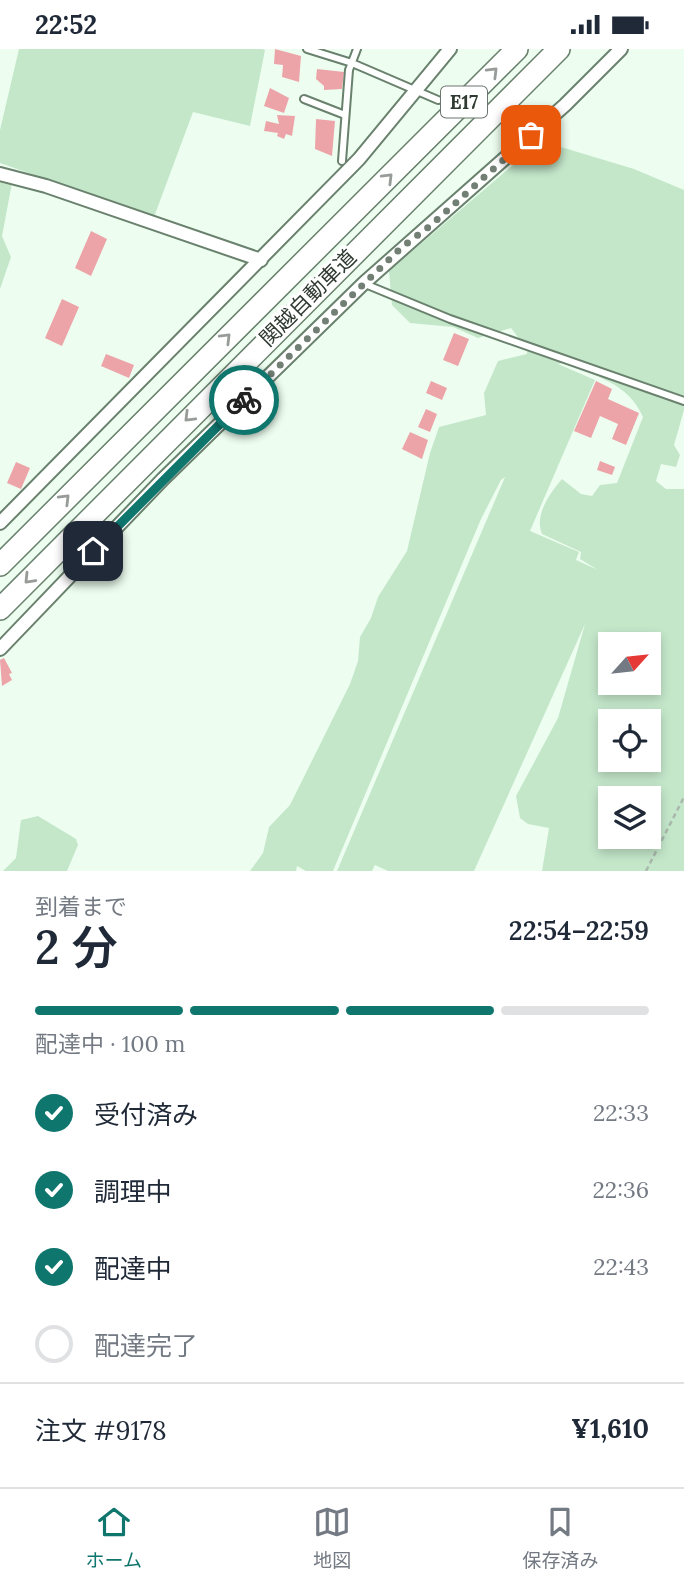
<!DOCTYPE html>
<html lang="ja">
<meta charset="utf-8">
<style>
:root{--surface:#fff;--page:#f2f2f3;--text:#1f2937;--muted:#747a83;--line:#e0e1e3;--accent:#0f766e}
body{margin:0;font-family:Lora,"Noto Sans JP",serif;background:var(--page);color:var(--text);height:100vh;display:flex;flex-direction:column;font-size:26px;white-space:nowrap}
*{box-sizing:border-box;margin:0}
p{font-size:23px;color:var(--muted)}
.icon{flex:none;width:38px;height:38px;fill:none;stroke:currentColor;stroke-width:2;stroke-linecap:round;stroke-linejoin:round}
.map{position:relative;height:822px;overflow:hidden}
.panel{display:flex;flex-direction:column;background:var(--surface);flex:1}
.panel>*{flex:none}
.needle{width:46px;rotate:63deg}
.buttons{position:absolute;left:598px;top:583px;display:grid;gap:14px}
.buttons a{display:grid;place-items:center;width:63px;height:63px;border-radius:0px;background:var(--surface);box-shadow:0 4px 10px #0003;font-size:35px}
.pin{position:absolute;display:grid;place-items:center;width:60px;height:60px;color:#fff;margin:-30px;border-radius:14px;box-shadow:0 4px 10px #0006}
.courier{position:absolute;display:grid;place-items:center;width:70px;height:70px;margin:-35px;border:5px solid #0f766e;border-radius:50%;background:#fff;color:#222;box-shadow:0 2px 9px #0007}
.headline em{font-style:normal;font-weight:600}
.headline div{display:flex;flex-direction:column-reverse}
.headline{display:flex;align-items:center;justify-content:space-between;height:119px;padding:0 35px}
h1{font-size:46px;font-weight:600;line-height:52px}
.bar{display:grid;grid-template-columns:repeat(4,1fr);gap:10px 7px;align-content:center;height:84px;padding:0 35px}
.bar i{height:9px;border-radius:5px;background:var(--line)}
.bar .on{background:var(--accent)}
.bar p{grid-column:span 4}
.line{display:flex;align-items:center;gap:18px;padding:0 35px;border-top:2px solid var(--line)}
.line div{flex:1}
ol{padding:0 35px;list-style:none}
li{display:flex;align-items:center;gap:21px;height:77px}
li p{margin-inline-start:auto}
li .icon{padding:7px;border-radius:50%;background:var(--accent);color:#fff;stroke-width:4}
li:last-child{color:var(--muted)}
li i{width:38px;height:38px;border:4px solid var(--line);border-radius:50%}
.status{display:flex;justify-content:space-between;align-items:center;height:49px;padding:0 35px;background:var(--surface);direction:ltr}
.status svg{height:19px;fill:currentColor}
.menu{display:flex;justify-content:space-around;align-items:center;height:98px;border-top:2px solid var(--line);background:var(--surface);font-size:19px;color:var(--muted)}
.menu a{display:grid;justify-items:center;gap:4px}
.menu .on{color:var(--accent)}
.map>svg:first-child{display:block}
.green{fill:#c4e7ca;fill-rule:evenodd}
.building{fill:#eca4a9}
.lines{fill:none;stroke-linecap:round;stroke-linejoin:round}
.service-casing{stroke:#69816d;stroke-width:10}
.minor-casing{stroke:#69816d;stroke-width:16}
.motorway-casing{stroke:#69816d;stroke-width:24}
.path{stroke:#a9b8ac;stroke-width:2.5;stroke-dasharray:5 3.5;stroke-linecap:butt}
.service{stroke:#fff;stroke-width:6}
.minor{stroke:#fff;stroke-width:12}
.motorway{stroke:#fff;stroke-width:21}
.oneway{stroke:#979c98}
.done{stroke:#727f74;stroke-width:7;stroke-dasharray:0 12.6}
.route{stroke:#0f766e;stroke-width:9}
.labels{text-anchor:middle;stroke-width:6;stroke-linejoin:round;paint-order:stroke}
.shield{fill:#fff;stroke:#6d756f;stroke-width:2}
.shield-label{font-size:19px;font-weight:bold;fill:#2f3a31}
.street-label{font-size:21px;fill:#2f3a31;stroke:#fff}
</style>
<div class="status"><b>22:52</b><svg viewBox="0 0 49 12"><path d="M0 12V9h3v3zM5 12V6h3v6zM10 12V3h3v9zM15 12V0h3v12zM26 1h20v11H26zM47 4h2v5h-2z"/></svg></div>
<div class="map">
<svg width="684" height="822" viewBox="0 0 684 822">
<rect width="100%" height="100%" fill="#edfef0"/>
<path class="green" d="M19 0H262L265 1 250 77 193 63 154 168 0 114V81Z
M541 92 634 120 684 141V361L674 396 680 406 676 418 661 415 656 432 666 440H684V822H542L549 779 528 775 520 769 516 747 558 669 585 575 474 822H388L375 816 372 822H337L505 428 501 431 481 470 333 822H306L297 817 296 822H250L263 804 269 778 290 756 350 635 358 612 360 588 371 569 378 548 407 502 430 404 439 378 486 366 484 344 498 312 527 305V300L511 279 478 289 453 278 410 274 392 256 389 222ZM563 314C596 327 628 334 643 368L617 434 600 436 592 447 581 445 562 430C550 444 534 466 542 485L581 503 580 510 598 521 576 511 579 503 530 482 595 331 558 315ZM611 595H649V634H611ZM611 672H649V710H611ZM611 749H649V788H611Z
M0 130 12 134 2 187 11 208 0 240Z
M38 767 76 790 78 796 67 822H3L16 809 21 771Z"/>
<path class="building" d="M275 0 301 7 299 33 282 28 283 16 274 15Z
M317 20 344 23 342 40 324 41V37L316 30Z
M270 39 289 49 284 64 264 57Z
M277 66 295 67 292 87 286 85 284 90 277 87 278 84 264 82 266 72 279 75Z
M316 70 335 72 332 107 315 100Z
M91 182 107 190 91 227 75 219Z
M62 250 79 258 62 297 45 289Z
M454 284 469 290 458 317 443 311Z
M106 305 134 316 129 329 101 317Z
M431 332 447 339 442 351 426 344Z
M596 332 612 340 608 350 639 364 626 396 612 390 618 375 600 367 591 389 574 382Z
M426 360 437 365 430 383 418 378Z
M410 383 428 391 422 410 402 400Z
M600 412 615 418 612 426 597 421Z
M16 413 30 419 21 440 7 434Z
M4 609 12 624 9 625 12 631 2 637 0 611Z"/>
<g class="lines">
<defs>
<path id="service" d="M307 0 352 14 438 51
M304 50 345 66
M509 77 531 86
M342 112 349 21 357 0
M365 235 450 270 684 352"/>
<path id="minor" d="M0 125 46 137 261 211
M0 474 359 110 450 0
M0 600 163 430 364 234 565 56 621 0"/>
<path id="motorway" d="M0 516 517 0
M0 560 559 0"/>
</defs>
<use href="#service" class="service-casing"/>
<use href="#minor" class="minor-casing"/>
<use href="#motorway" class="motorway-casing"/>
<path class="path" d="M646 822 684 748"/>
<use href="#service" class="service"/>
<use href="#minor" class="minor"/>
<use href="#motorway" class="motorway"/>
</g>
<defs><path id="oneway-chevron" d="M-2-3.5L2.5 0L-2 3.5" fill="none" stroke-width="1.6" stroke-linecap="round" stroke-linejoin="round" transform="scale(1.75)"/></defs>
<g class="oneway">
<use href="#oneway-chevron" transform="translate(493 23) rotate(-45)"/>
<use href="#oneway-chevron" transform="translate(388 129) rotate(-45)"/>
<use href="#oneway-chevron" transform="translate(226 289) rotate(-45)"/>
<use href="#oneway-chevron" transform="translate(189 368) rotate(135)"/>
<use href="#oneway-chevron" transform="translate(65 450) rotate(-45)"/>
<use href="#oneway-chevron" transform="translate(29 530) rotate(134)"/>
</g>
<g class="lines">
<path class="done" d="M244 351 402 198 430 177 531 86"/>
<path class="route" d="M93 502 244 351"/>
</g>
<g class="labels">
<rect class="shield" x="441" y="37.5" width="46" height="31" rx="5"/>
<g class="shield-label">
<text x="464" y="60">E17</text>
</g>
<g class="street-label">
<text transform="translate(308 249) rotate(-45)" y="7">関越自動車道</text>
</g>
</g>
</svg>
<div class="buttons">
<a><svg class="needle" viewBox="-14 -14 28 28"><path d="M0-13l5 13h-10z" fill="#e53935"/><path d="M0 13l5-13h-10z" fill="#747a83"/></svg></a>
<a><svg class="icon" aria-label="locate" viewBox="0 0 24 24"><circle cx="12" cy="12" r="6"/><path d="M12 2v4M12 18v4M2 12h4M18 12h4"/></svg></a>
<a><svg class="icon" aria-label="layers" viewBox="0 0 24 24"><path d="M12 4l9 5-9 5-9-5zM3 14l9 5 9-5"/></svg></a>
</div>
<div class="pin" style="left:531px;top:86px;background:#ea580c"><svg class="icon" aria-label="bag" viewBox="0 0 24 24"><path d="M5 8h14l-1 12H6zM9 8a3 3 0 0 1 6 0"/></svg></div>
<div class="pin" style="left:93px;top:502px;background:#1f2937"><svg class="icon" aria-label="home" viewBox="0 0 24 24"><path d="M3 11l9-7 9 7M6 9v11h12V9"/></svg></div>
<div class="courier" style="left:244px;top:351px"><svg class="icon" aria-label="bike" viewBox="0 0 24 24"><circle cx="6" cy="16" r="4"/><circle cx="18" cy="16" r="4"/><path d="M6 16l4-8h5l3 8M10 8l3 8H6M13 5h3"/></svg></div>
</div>
<section class="panel">
<div class="headline"><div><h1>2 分</h1><p>到着まで</p></div><em>22:54–22:59</em></div>
<div class="bar"><i class="on"></i><i class="on"></i><i class="on"></i><i></i><p>配達中 · 100 m</p></div>
<ol>
<li><svg class="icon" aria-label="check" viewBox="0 0 24 24"><path d="M5 12l5 5 9-10"/></svg>受付済み<p>22:33</p></li>
<li><svg class="icon" aria-label="check" viewBox="0 0 24 24"><path d="M5 12l5 5 9-10"/></svg>調理中<p>22:36</p></li>
<li><svg class="icon" aria-label="check" viewBox="0 0 24 24"><path d="M5 12l5 5 9-10"/></svg>配達中<p>22:43</p></li>
<li><i></i>配達完了</li>
</ol>
<div class="line" style="height:91px"><div>注文 #9178</div><b>¥1,610</b></div>
</section>
<nav class="menu">
<a class="on"><svg class="icon" aria-label="home" viewBox="0 0 24 24"><path d="M3 11l9-7 9 7M6 9v11h12V9"/></svg>ホーム</a>
<a><svg class="icon" aria-label="map" viewBox="0 0 24 24"><path d="M3 6l6-2 6 2 6-2v14l-6 2-6-2-6 2zM9 4v14M15 6v14"/></svg>地図</a>
<a><svg class="icon" aria-label="saved" viewBox="0 0 24 24"><path d="M7 4h10v16l-5-4-5 4z"/></svg>保存済み</a>
</nav>
